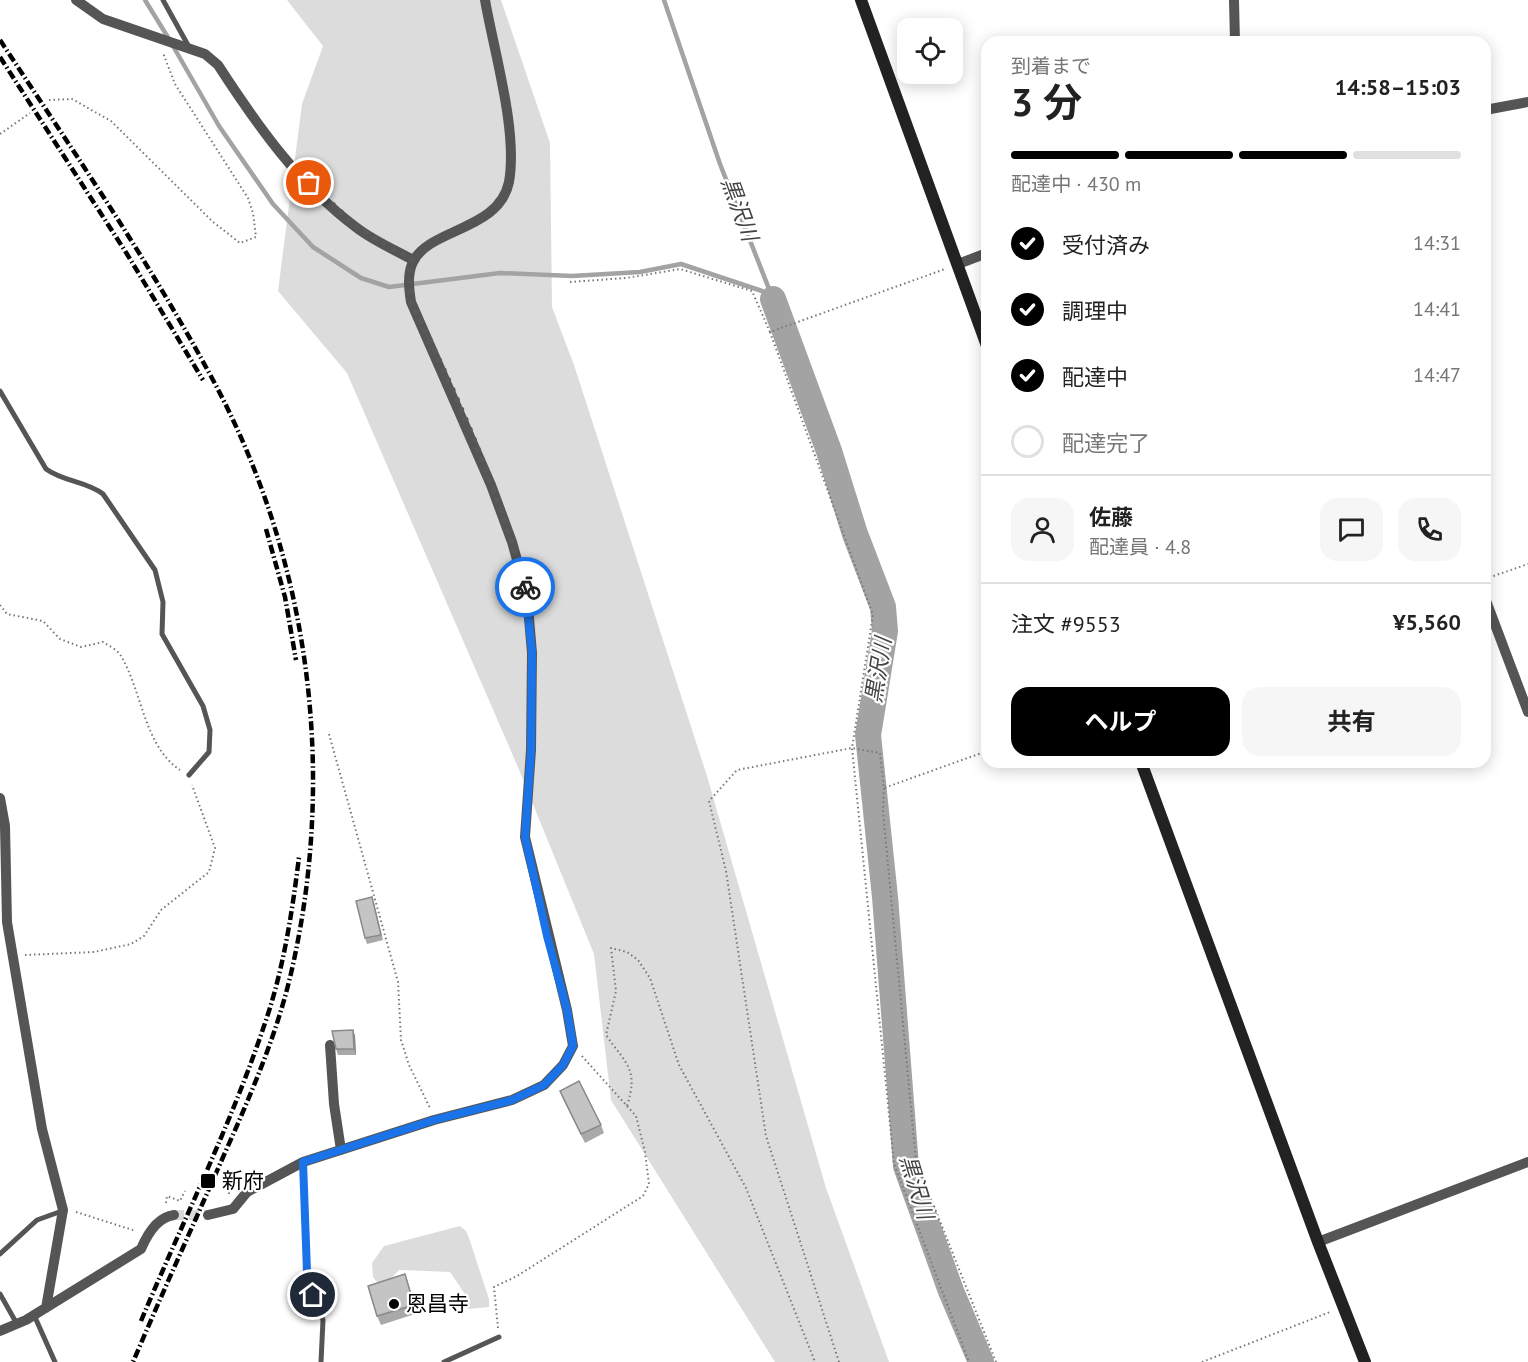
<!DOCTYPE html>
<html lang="ja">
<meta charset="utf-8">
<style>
:root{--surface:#fff;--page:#f6f6f6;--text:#222;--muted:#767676;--line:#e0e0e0;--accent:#000}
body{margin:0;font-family:"PT Sans","Noto Sans JP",sans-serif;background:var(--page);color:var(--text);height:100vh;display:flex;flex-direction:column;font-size:22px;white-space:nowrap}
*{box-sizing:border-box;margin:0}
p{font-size:20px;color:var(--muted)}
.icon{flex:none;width:33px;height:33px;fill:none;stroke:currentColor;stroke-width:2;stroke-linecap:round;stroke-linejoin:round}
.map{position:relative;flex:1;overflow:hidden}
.panel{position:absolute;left:981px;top:36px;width:510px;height:732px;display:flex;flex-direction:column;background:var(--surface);border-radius:18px;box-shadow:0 3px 15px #0003}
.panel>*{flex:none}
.buttons{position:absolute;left:897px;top:18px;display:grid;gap:12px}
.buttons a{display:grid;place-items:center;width:66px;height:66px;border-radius:12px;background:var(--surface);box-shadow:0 3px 15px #0003;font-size:30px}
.pin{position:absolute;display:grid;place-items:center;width:51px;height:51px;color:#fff;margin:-26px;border:3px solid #fff;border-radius:50%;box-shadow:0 2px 6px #0007}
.courier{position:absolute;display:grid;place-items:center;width:60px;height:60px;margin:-30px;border:4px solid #1a73e8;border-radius:50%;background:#fff;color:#222;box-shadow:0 2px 8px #0007}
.headline em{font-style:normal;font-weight:700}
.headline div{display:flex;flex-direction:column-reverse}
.headline{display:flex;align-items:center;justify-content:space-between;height:102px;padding:0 30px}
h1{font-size:39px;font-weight:700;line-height:45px}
.bar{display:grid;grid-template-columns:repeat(4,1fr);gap:9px 6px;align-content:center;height:72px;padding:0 30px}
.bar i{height:8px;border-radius:4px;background:var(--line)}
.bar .selected{background:var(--accent)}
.bar p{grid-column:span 4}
.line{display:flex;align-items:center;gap:15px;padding:0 30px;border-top:2px solid var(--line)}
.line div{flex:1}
.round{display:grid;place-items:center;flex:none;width:63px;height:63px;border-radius:18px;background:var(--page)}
ol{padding:0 30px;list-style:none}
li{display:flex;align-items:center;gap:18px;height:66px}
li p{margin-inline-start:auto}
li .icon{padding:6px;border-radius:50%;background:var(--accent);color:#fff;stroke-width:4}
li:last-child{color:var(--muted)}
li i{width:33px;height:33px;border:3px solid var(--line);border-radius:50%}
.action{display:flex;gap:12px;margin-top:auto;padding:12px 30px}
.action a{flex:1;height:69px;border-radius:18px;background:var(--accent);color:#fff;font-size:24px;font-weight:700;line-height:69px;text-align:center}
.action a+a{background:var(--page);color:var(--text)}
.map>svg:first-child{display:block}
.green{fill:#dcdcdc}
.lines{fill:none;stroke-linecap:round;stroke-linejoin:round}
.stream{stroke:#a3a3a3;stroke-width:4.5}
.river{stroke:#a3a3a3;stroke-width:26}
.street-tunnel{stroke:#d9d9d9;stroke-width:10;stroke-dasharray:10 5;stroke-linecap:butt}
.path{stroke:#777;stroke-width:2;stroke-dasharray:1.5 3;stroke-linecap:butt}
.lane{stroke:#555;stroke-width:5}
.street{stroke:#555;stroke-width:10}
.secondary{stroke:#222;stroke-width:12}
.rail{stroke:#000;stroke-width:4.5;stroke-dasharray:9 3 1.5 3;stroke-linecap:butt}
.wall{fill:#a9a9a9}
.shaded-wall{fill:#898989}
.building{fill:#c4c4c4;stroke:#898989;stroke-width:1.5}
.done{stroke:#595959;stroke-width:6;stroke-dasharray:0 10.8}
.route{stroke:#1a73e8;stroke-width:8}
.poi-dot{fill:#000;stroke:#fff;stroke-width:2}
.labels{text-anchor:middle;stroke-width:4.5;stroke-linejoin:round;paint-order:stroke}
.poi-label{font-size:21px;fill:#000;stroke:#fff;text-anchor:start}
.water-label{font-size:22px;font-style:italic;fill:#444;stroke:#fff}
</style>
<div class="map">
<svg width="1528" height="1362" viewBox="0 0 1528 1362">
<rect width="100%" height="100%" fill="#fff"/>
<path class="green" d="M287 0H501L550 143 552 307 574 365 707 776 826 1188 889 1362H775L611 1100 594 954 517 765 347 373 278 291 302 104 323 46Z
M460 1226 466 1231 469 1238 489 1299V1307L468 1309 467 1297 450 1272 399 1270 388 1282H377L373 1277 372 1263 384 1246Z"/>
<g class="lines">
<path class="stream" d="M145 0 169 39
M664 0 720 164 773 299
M173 46 219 126 273 204 313 247 361 278 389 287 500 273 572 276 640 272 681 264 762 291 773 299"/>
<path class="river" d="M773 299 829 451 855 534 883 607 885 631 868 735 885 897 906 1166 951 1291 981 1362"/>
<path class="street-tunnel" d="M174 1215H208"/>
<path class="path" d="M49 100 72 99 111 121 213 222 240 243 256 237 253 213 248 198 175 84 163 53
M0 134 30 113
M570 282 626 278 680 269 752 291 770 332 945 269
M770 332 873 615 852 748 894 1164 969 1362
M1485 579 1528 564
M0 605 7 614 43 621 60 639 81 647 103 642C109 646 118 650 121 656 142 691 144 746 180 770
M329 734 398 982 401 1040 409 1065 430 1108
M884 788 883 812 916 1161 996 1362
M25 955 94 952 131 944 144 936 161 910 209 872 215 848 192 785
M627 1106C639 1069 626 1064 606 1035L616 991 611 948 627 952 638 960 650 978 679 1065 746 1188 815 1362
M227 1170 229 1194
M166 1203 167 1196 180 1201 185 1191
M76 1212 136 1231
M498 1328 494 1287 517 1276 643 1196 649 1184 645 1152 636 1116 581 1055
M839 1362 766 1136 726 871 709 801 737 770 852 748 880 753 884 788 987 751
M1202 1362 1330 1312"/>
<path class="lane" d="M163 0 189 47
M0 391 46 469C64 482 86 481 103 494L155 570 163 602 162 634 203 706 210 730 209 752 189 775
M303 1162 307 1272 323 1320 321 1362
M0 1254 37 1220 62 1211
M0 1294 17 1324
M34 1315 55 1362
M444 1362 499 1337"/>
<path class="street" d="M76 0 103 19 205 54 218 65C257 125 299 185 357 228 374 241 395 250 413 260
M1234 0 1235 42
M1485 110 1528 102
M958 264 987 253
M1485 598 1528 712
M0 798 5 826 7 922 42 1129 63 1210 46 1308
M330 1045 334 1104 341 1150
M208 1215 233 1209 247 1192 303 1162 434 1120 512 1100 544 1085 563 1065 573 1046 567 1010 525 837 531 750 532 653 527 595 512 542 491 485 411 302C409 289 407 274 413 262 429 228 499 231 509 182 518 131 494 52 485 0
M1318 1242 1528 1162
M0 1331 26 1320 141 1249C147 1235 157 1217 174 1215"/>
<path class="secondary" d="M861 0 987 346
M1141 762 1318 1242 1365 1362"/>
<path class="rail" d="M0 40C71 148 145 255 207 369 308 551 338 766 292 969 277 1036 248 1101 220 1164 191 1230 161 1296 133 1362
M0 57 127 254 203 380
M266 529 285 597 296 660
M141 1321C182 1223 230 1127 264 1026 283 972 292 914 299 857"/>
</g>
<path class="wall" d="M374 903 383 940 367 944 365 938Z
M353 1030 355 1036 356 1055H338L336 1049Z
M560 1091 601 1125 604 1133 585 1143 563 1099Z
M405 1274 418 1313 381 1325 377 1316Z"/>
<path class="shaded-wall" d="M353 1030 355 1036 356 1055 354 1049Z"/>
<path class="building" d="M372 897 381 935 365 938 356 901Z
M353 1030 354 1049H336L332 1031Z
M579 1081 601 1125 581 1134 560 1091Z
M405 1274 414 1305 377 1316 368 1286Z"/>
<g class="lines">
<path class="done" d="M309 183 359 229 413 260 410 273 411 302C456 393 498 489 525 587"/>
<path class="route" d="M313 1295 307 1272 303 1162 434 1120 512 1100 544 1085 563 1065 573 1046 567 1010 547 936 525 837 531 750 532 652 525 587"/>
</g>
<g class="poi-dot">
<rect x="200" y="1173" width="16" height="16" rx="3"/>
<circle cx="394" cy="1304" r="6"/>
</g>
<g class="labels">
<g class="poi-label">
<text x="222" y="1188">新府</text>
<text x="406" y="1311">恩昌寺</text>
</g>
<g class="water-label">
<text transform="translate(740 209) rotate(70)" y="8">黒沢川</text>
<text transform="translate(878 670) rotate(-81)" y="8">黒沢川</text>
<text transform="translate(917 1187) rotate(73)" y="8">黒沢川</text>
</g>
</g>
</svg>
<div class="buttons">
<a><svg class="icon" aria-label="locate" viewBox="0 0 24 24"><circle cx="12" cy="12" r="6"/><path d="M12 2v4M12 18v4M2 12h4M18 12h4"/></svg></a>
</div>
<div class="pin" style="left:309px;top:183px;background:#ea580c"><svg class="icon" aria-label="bag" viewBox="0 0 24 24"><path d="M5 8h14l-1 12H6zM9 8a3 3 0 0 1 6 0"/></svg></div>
<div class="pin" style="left:313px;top:1295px;background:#1f2937"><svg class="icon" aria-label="home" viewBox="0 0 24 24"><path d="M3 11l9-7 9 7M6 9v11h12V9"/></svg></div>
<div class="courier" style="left:525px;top:587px"><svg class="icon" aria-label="bike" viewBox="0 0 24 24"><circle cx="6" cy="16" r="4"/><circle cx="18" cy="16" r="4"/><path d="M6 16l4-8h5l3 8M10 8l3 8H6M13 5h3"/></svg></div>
<section class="panel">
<div class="headline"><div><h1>3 分</h1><p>到着まで</p></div><em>14:58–15:03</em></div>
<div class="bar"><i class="selected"></i><i class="selected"></i><i class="selected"></i><i></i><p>配達中 · 430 m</p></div>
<ol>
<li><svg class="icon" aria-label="check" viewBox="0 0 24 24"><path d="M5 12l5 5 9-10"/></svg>受付済み<p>14:31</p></li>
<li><svg class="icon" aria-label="check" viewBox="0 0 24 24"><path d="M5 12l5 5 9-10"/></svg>調理中<p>14:41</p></li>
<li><svg class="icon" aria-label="check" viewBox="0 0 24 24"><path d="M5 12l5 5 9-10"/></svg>配達中<p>14:47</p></li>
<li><i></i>配達完了</li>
</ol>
<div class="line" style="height:108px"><a class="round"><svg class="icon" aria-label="person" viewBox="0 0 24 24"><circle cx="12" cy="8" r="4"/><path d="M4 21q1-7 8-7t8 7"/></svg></a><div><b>佐藤</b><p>配達員 · 4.8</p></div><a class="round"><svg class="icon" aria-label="chat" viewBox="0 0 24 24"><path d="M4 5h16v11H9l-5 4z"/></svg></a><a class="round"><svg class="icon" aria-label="phone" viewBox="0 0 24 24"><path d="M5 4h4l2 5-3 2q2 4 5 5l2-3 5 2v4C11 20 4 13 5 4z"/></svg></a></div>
<div class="line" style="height:78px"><div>注文 #9553</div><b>¥5,560</b></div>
<div class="action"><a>ヘルプ</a><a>共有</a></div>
</section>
</div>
